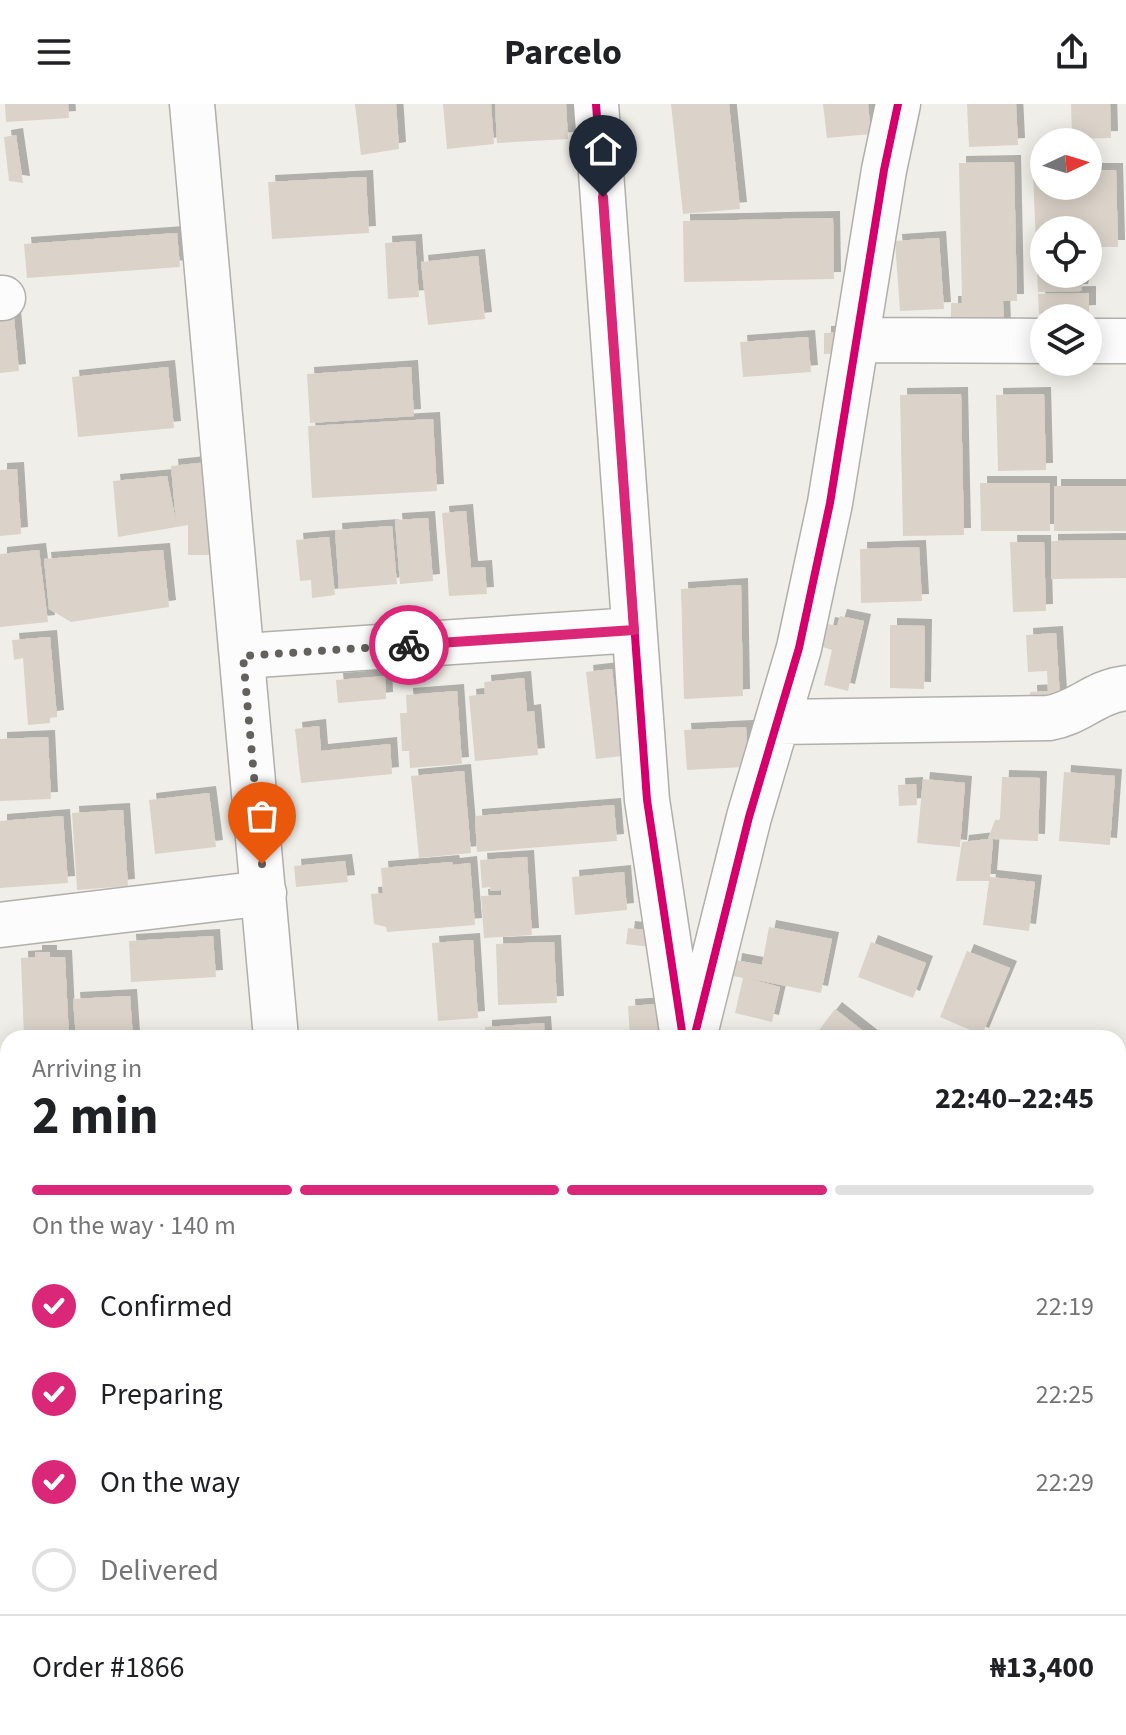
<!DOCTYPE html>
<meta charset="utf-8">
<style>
:root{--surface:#fff;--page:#f2f2f2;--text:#202124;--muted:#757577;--line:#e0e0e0;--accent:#db2777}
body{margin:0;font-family:"Source Sans 3",sans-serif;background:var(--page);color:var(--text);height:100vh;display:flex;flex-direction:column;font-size:30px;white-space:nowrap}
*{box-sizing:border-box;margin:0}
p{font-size:26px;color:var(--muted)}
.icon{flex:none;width:44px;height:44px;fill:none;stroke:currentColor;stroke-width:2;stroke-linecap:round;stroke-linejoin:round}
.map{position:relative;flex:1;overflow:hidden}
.panel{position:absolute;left:0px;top:926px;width:1126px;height:706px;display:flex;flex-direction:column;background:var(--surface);border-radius:24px 24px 0 0;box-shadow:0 4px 20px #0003}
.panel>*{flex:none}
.needle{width:52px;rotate:86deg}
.controls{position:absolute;left:1030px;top:24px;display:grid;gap:16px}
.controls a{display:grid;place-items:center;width:72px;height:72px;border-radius:50%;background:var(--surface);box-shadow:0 4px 20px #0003;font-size:40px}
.pin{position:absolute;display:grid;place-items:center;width:68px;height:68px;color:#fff;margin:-82px -34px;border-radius:50% 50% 50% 0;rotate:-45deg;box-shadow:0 0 8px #0007}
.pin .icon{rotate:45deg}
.courier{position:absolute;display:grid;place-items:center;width:80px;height:80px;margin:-40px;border:6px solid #db2777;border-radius:50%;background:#fff;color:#222;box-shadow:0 2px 10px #0007}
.summary em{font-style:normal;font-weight:700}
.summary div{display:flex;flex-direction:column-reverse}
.summary{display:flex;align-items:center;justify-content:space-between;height:136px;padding:0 32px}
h1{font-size:52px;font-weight:700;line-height:60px}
.bar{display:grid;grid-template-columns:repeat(4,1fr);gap:12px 8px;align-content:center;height:96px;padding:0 32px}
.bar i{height:10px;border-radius:6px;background:var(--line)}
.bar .selected{background:var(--accent)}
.bar p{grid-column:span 4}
.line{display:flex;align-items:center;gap:20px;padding:0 32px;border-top:2px solid var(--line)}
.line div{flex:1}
ol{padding:0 32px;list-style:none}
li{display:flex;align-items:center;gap:24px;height:88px}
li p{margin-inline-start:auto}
li .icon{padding:8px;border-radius:50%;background:var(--accent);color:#fff;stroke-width:4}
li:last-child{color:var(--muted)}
li i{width:44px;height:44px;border:4px solid var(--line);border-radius:50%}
header{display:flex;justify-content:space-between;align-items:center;height:104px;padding:0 32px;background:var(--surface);font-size:36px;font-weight:700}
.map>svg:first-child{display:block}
.building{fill:#dbd3c9;filter:url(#shadow)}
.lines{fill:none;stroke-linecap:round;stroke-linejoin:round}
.minor-casing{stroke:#b1afab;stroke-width:47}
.major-casing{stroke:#cbcac8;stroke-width:47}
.minor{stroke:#fdfcfc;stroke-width:44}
.major{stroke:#e8e5df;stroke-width:44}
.cycleway-casing{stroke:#fff;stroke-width:13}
.cycleway{stroke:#d6006c;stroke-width:8}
.done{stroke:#63615d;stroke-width:8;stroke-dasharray:0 14.4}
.route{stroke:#db2777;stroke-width:10}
</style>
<header><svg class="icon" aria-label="menu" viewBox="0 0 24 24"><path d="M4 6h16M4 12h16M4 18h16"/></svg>Parcelo<svg class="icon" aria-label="share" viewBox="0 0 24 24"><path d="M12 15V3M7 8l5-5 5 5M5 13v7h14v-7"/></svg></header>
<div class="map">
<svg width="1126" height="1631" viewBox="0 0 1126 1631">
<defs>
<filter id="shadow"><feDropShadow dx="7" dy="-7" stdDeviation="0" flood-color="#0004"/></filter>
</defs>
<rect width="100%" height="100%" fill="#f0eee8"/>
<path class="building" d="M5 0H68L69 14 6 18Z
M355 0H396L399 45 361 51Z
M443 0H491L494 40 447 45Z
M495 0H566L568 35 497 39Z
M671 0H729L740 105 683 110Z
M823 0H868L871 30 827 34Z
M967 0H1016L1018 41 969 43Z
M1071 0H1110L1111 34 1072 35Z
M16 31 23 79 9 77 4 33Z
M1014 58 1017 197H1003L1004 226H951V199H962L959 59Z
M1088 66H1116L1118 143H1092L1088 154V126H1044V170H1085L1081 187 1038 188 1033 68H1044V82H1088Z
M366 73 369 129 272 135 268 78Z
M833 114 834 175 684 178 683 117Z
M177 129 180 163 27 174 24 140Z
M939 134 944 205 900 207 895 137Z
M415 137 419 193 388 195 385 139Z
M478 152 485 215 428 221 421 158Z
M1089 189V208L1039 210 1038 190Z
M14 214 19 267 0 269V215Z
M846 228 847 249 824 250V229Z
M808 233 811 268 743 273 740 238Z
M168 263 174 324 78 333 72 273Z
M411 263 414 312 310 319 307 270Z
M961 290 964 431 903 432 900 291Z
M1044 290 1046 366 998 367 996 291Z
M433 315 437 387 312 394 308 322Z
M208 358 212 451H188V421L118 433 113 377 167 372 176 418 171 362Z
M17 365 21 430 0 432V366Z
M980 379H1050V427H981Z
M1054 382H1126V427H1054Z
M466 407 471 464 485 463 487 490 449 492 442 409Z
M428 414 433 477 400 480 395 416Z
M392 422 397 480 339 485 335 426Z
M329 433 335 491 312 494 311 476 300 477 296 436Z
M1126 436V474L1051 475V437Z
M1010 438H1044L1046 507 1013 508Z
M919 443 922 497 861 499 860 445Z
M39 446 48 518 0 523V450Z
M163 446 169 503 71 518 49 505 44 455Z
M741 481 743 592 684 595 681 485Z
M840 512 864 517 848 587 824 581 832 546 823 543 828 520 837 522Z
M890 521 925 522 924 585 890 584Z
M1056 529 1061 609 1031 611 1030 588 1048 587 1047 567 1028 568 1026 531Z
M50 533 57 613 50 614V619L28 621 23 554 14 556 12 536Z
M612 565 622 652 596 655 586 568Z
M385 572 386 595 338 599 336 576Z
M524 574 527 608 534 607 538 651 475 657 469 592 485 590 484 578Z
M457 587 462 660 410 664 409 647H402L400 609H407L406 591Z
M319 622 321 647 390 640 392 670 301 679 295 625Z
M746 623 747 652H744V663L687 666 684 626Z
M48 633 51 695 0 697V635Z
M464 667 471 749 419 754 411 672Z
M1064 668 1115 672 1110 741 1059 737Z
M1002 673 1040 674 1038 737 993 735 990 773 1035 778 1029 827 983 821 989 777H956L962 738 988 735 995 716H1000Z
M923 675 965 679 960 743 917 739Z
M916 680 917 701 899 702 898 681Z
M209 689 216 743 155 750 149 696Z
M614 701 617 737 477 748 475 712Z
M123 706 128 782 77 786 72 709Z
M63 712 68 779 0 784V717Z
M527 753 532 831 484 834 481 792 501 791V786L490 787V783L482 784 480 756Z
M345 757 348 778 296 783 294 762Z
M452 758 453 761 470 759 475 821 387 828 386 823 374 820 371 790 383 789 381 764Z
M624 768 627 806 575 811 572 773Z
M769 823 832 835 821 889 746 874 780 883 772 918 735 909 743 874 733 872 735 856 762 861Z
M628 824 653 827 651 843 626 840Z
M213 832 216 873 131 878 129 837Z
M473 836 478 914 438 917 432 839Z
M554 838 557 899 498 901 496 840Z
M871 838 926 859 913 894 858 873Z
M967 847 1010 864 982 931 940 913Z
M35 848H50V853H65L69 934H24L21 854 35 853Z
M130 892 133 934H76L73 895Z
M657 900 660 934H630L628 902Z
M835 905 872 934H813Z
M544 919 545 934H485V923Z
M1118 1000 1126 1002V1027L1118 1025Z
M1118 1035H1125L1126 1061H1118Z
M0 1060H8V1119H0Z
M1118 1359H1126V1445L1118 1446Z
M340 1624H381V1631H340Z
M546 1624H623L624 1631H575V1627H568L569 1631H546Z
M776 1624H813V1631H776Z
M897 1624V1631H823V1627Z"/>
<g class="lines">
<defs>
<path id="minor" d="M192 0 276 934
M596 0 647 696 683 934
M0 194H3
M857 236 1044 237
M1088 237H1126
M243 552 634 526
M778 618 1049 614C1079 609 1094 588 1126 584
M0 821 264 789
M694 934 749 713 799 544 830 399 884 66 898 0
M1118 1216 1126 1224
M310 1624V1631
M673 1624V1631
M1075 1624 1076 1631"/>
<path id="major" d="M0 1608 8 1611
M1118 1620 1126 1613
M42 1624 59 1631"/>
</defs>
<use href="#minor" class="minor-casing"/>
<use href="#major" class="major-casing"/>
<use href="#minor" class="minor"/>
<use href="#major" class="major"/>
<defs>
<path id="cycleway" d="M596 0 647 696 683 934
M694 934 749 713 799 544 830 399 884 66 898 0"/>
</defs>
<use href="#cycleway" class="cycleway-casing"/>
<use href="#cycleway" class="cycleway"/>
</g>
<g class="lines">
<path class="done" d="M262 760 243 552 409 541"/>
<path class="route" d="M409 541 634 526 603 93"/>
</g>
</svg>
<div class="controls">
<a><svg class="needle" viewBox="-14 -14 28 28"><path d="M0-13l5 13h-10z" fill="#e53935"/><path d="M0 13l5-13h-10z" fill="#757577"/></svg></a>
<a><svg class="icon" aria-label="locate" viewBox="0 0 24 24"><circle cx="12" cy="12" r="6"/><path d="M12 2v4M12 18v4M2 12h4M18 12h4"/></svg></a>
<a><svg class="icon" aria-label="layers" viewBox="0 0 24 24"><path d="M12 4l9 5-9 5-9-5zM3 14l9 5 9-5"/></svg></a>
</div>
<div class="pin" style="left:262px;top:760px;background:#ea580c"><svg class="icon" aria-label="bag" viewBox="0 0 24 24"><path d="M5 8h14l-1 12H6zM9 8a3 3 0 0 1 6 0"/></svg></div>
<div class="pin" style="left:603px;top:93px;background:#1f2937"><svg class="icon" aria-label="home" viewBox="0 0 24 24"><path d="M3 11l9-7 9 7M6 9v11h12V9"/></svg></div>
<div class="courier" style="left:409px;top:541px"><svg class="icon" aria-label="bike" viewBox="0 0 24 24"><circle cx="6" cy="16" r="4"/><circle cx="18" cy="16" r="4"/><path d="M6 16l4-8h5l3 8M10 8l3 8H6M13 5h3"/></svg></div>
<section class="panel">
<div class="summary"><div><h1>2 min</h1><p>Arriving in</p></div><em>22:40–22:45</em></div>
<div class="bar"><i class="selected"></i><i class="selected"></i><i class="selected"></i><i></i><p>On the way · 140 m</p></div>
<ol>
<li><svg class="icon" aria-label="check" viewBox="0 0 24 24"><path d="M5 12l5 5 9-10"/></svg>Confirmed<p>22:19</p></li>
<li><svg class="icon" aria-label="check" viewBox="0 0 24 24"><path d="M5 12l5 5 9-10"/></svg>Preparing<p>22:25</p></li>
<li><svg class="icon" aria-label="check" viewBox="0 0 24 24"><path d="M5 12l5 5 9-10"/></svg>On the way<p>22:29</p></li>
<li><i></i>Delivered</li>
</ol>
<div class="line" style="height:104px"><div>Order #1866</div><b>₦13,400</b></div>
</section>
</div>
